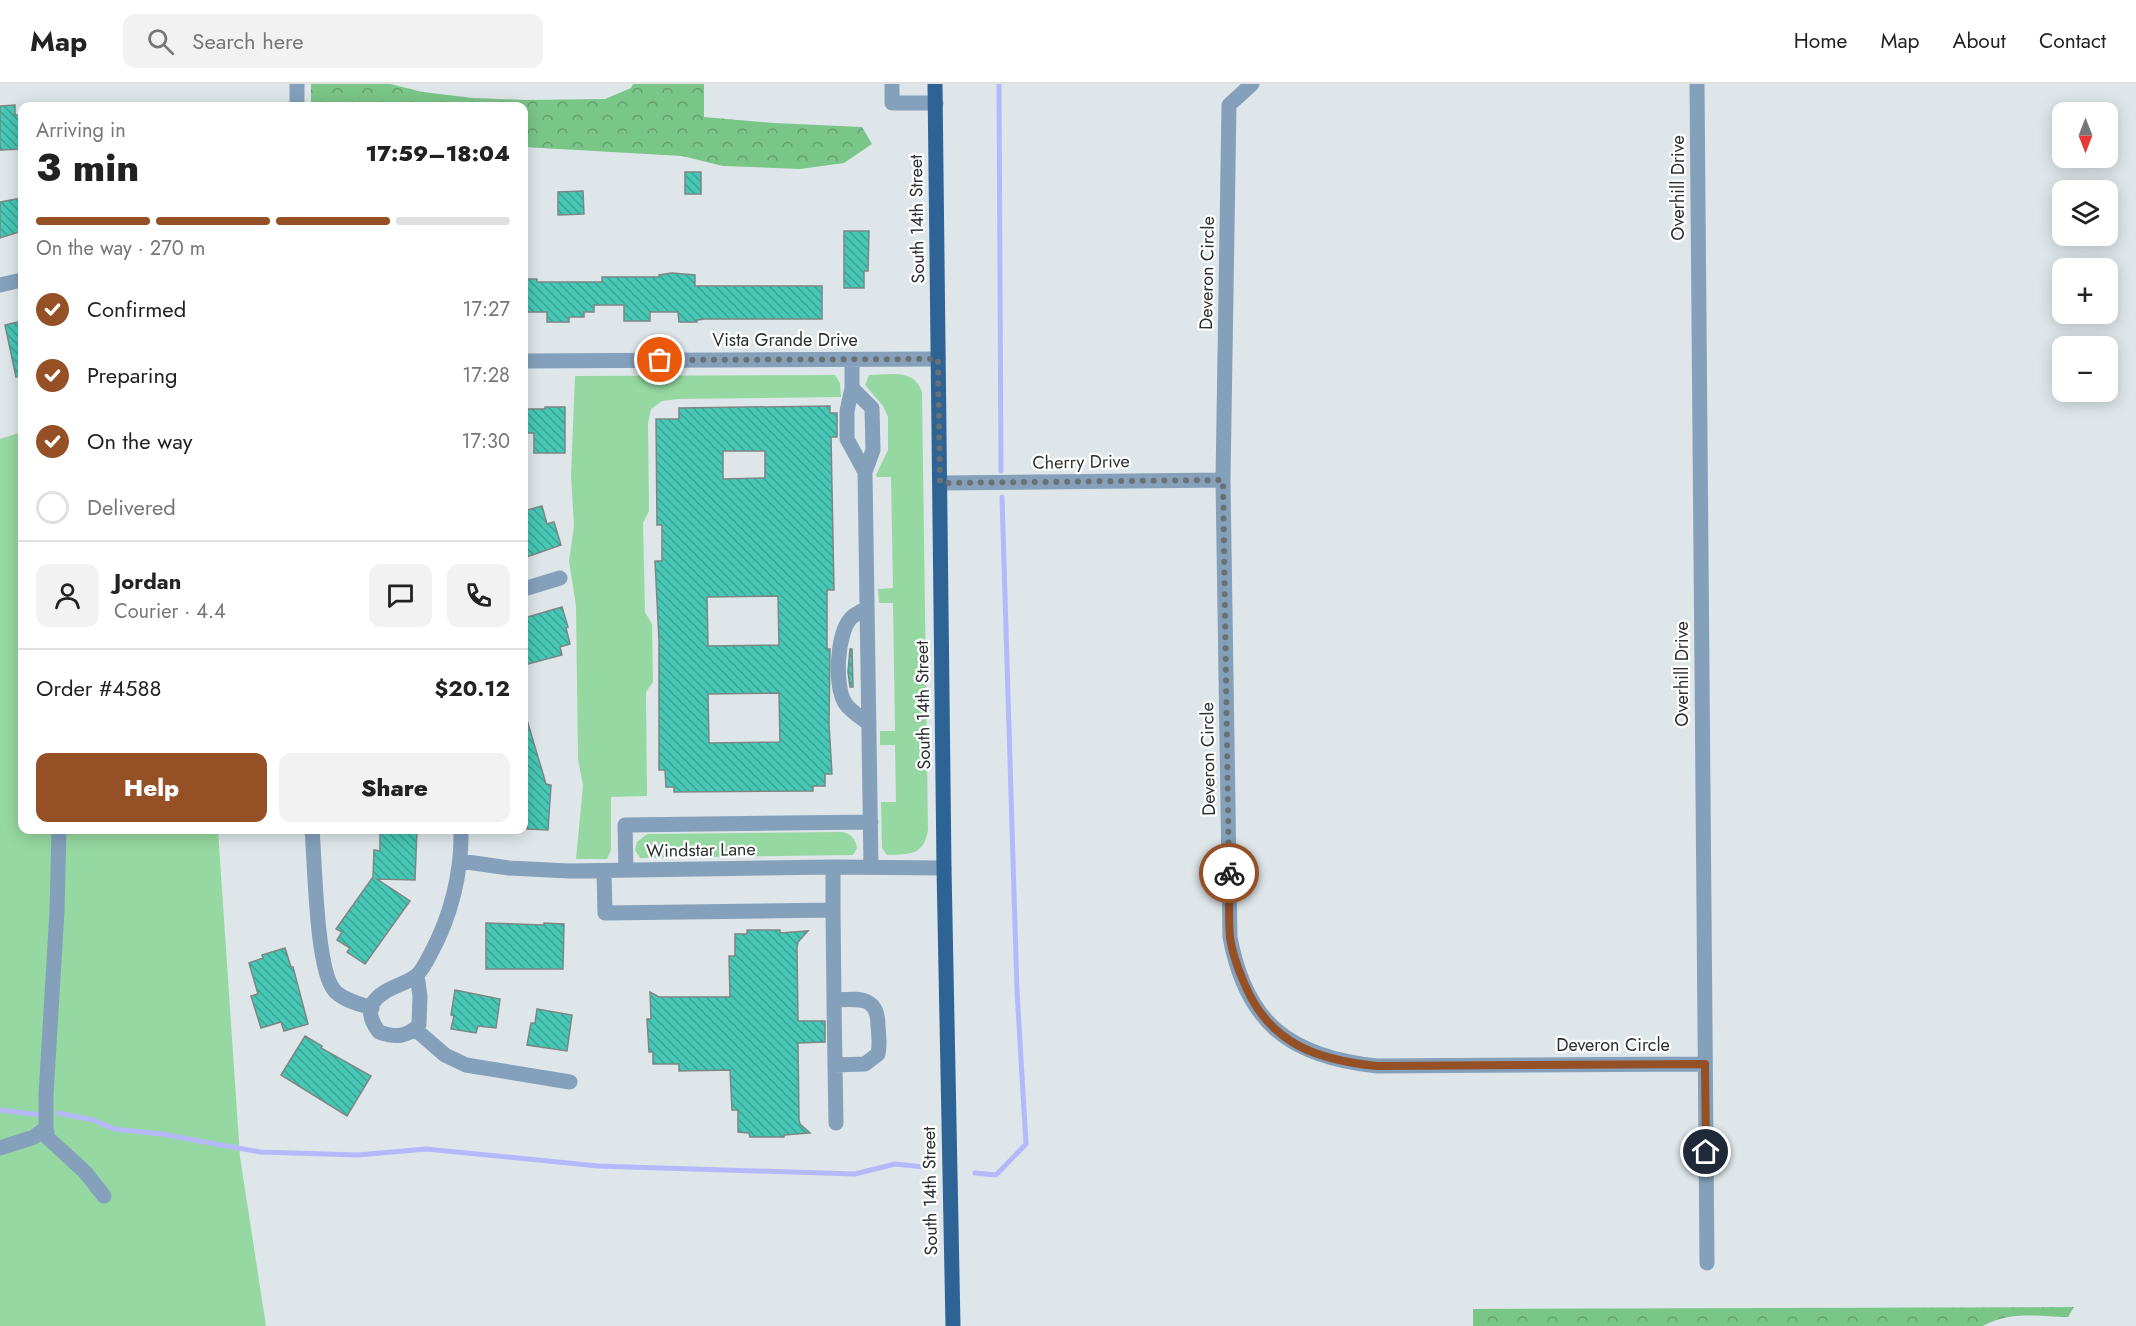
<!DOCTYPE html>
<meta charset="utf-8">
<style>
:root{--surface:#fff;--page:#f2f2f2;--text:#222;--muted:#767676;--line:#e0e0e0;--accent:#955026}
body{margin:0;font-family:Jost,sans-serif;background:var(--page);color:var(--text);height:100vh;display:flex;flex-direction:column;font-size:22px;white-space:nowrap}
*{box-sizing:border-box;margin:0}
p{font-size:20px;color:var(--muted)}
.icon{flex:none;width:33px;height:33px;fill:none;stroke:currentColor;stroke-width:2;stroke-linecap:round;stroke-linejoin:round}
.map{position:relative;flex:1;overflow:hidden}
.drawer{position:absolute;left:18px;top:18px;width:510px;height:732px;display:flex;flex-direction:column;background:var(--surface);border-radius:12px;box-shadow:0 3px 15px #0003}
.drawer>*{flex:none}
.needle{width:39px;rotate:180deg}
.tools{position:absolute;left:2052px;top:18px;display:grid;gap:12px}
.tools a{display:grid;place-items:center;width:66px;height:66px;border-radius:12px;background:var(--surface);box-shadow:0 3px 15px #0003;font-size:30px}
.pin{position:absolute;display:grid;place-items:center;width:51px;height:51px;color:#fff;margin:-26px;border:3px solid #fff;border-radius:50%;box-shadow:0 2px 6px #0007}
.courier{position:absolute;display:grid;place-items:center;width:60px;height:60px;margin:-30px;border:4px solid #955026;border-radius:50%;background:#fff;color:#222;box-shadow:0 2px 8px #0007}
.overview em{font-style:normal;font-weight:800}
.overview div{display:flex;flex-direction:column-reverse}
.overview{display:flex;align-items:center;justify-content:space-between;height:102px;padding:0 18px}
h1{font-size:39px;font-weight:800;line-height:45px}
.bar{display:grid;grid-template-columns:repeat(4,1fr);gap:9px 6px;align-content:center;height:72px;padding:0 18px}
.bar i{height:8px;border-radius:4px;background:var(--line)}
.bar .current{background:var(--accent)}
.bar p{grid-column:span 4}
.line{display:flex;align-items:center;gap:15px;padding:0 18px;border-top:2px solid var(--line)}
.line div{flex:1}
.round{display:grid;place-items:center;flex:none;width:63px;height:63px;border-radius:12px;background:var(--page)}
ol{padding:0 18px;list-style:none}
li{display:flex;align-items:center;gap:18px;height:66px}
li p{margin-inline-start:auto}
li .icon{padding:6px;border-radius:50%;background:var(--accent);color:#fff;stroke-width:4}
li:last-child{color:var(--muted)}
li i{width:33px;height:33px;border:3px solid var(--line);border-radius:50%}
.primary-button{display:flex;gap:12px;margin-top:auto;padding:12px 18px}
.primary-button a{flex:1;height:69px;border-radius:12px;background:var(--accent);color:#fff;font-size:24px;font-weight:800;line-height:69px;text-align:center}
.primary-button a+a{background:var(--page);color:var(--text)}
header{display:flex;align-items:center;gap:36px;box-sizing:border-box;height:84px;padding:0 30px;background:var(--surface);border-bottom:2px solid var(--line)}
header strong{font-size:28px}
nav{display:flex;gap:33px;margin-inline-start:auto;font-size:21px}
.search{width:420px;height:54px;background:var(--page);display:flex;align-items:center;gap:15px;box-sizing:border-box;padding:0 21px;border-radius:12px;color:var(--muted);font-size:22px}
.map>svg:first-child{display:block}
.grass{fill:#96d8a1}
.forest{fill:url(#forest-crowns)}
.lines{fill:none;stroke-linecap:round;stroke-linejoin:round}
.stream{stroke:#b5b9fb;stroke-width:5}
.building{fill:url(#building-back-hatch);stroke:#7e8684;stroke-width:1.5;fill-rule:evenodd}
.minor{stroke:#84a0bb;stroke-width:15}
.major{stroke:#2e6495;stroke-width:15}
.done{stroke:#6b7071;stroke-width:6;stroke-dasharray:0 10.8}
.route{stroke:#955026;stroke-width:8}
.labels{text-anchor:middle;stroke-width:4.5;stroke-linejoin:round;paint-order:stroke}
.street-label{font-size:18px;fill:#2d3031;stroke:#fff}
</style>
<header>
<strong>Map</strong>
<div class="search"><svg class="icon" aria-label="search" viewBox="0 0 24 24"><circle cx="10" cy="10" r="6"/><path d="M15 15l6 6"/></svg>Search here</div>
<nav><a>Home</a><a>Map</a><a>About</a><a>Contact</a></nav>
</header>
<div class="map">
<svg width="2136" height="1242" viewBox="0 0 2136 1242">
<defs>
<pattern id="forest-crowns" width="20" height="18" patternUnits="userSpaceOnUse" patternTransform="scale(1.5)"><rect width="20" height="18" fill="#7ac588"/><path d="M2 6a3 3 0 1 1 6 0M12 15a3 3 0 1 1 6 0" fill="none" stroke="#64a070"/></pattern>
<pattern id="building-back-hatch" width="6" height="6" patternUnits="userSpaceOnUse" patternTransform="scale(1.5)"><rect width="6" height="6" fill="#47c8b6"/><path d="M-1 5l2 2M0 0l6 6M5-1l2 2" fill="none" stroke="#3ca395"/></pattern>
</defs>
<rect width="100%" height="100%" fill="#dee6e9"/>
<path class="grass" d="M835 291 840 299 841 313 678 315 662 317 651 325 648 339 649 427 643 439 645 528 652 540 653 598 646 608 647 712 611 713V766L607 775H576L583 702 578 675 576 522 569 477 574 442 571 391 575 292Z
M869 291C889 291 914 284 922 308L928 746C924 772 909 770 887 771L882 764 881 718H896L895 661H880V647H895L893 519H879L878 505 893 504 891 393H877L876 391 888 366V333L883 322 865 301Z
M22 348V746H218L240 1073 266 1242H0V355Z
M842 748C851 749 856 756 857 764L853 771 640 774 635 766 637 758 647 750Z"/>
<path class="forest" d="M311 0H390L423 8 473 14 525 16 605 15 631 4 633 0H704V33L774 39 862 43 872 60 844 79 800 85 723 82 682 72 524 63V22H311Z
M2074 1223 2068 1233C2037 1233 2012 1226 1983 1242H1473V1225Z"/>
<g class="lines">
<path class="stream" d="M999 0 1001 387
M0 1026 41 1031
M58 1029 93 1036 114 1045 161 1050 260 1068 358 1071 426 1065 598 1082 855 1090 895 1080 924 1083
M975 1089 996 1091 1026 1060 1017 907 1002 413"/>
</g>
<path class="building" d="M15 21V31H22V65L0 66V22Z
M685 88H701V110H685Z
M583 107 584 130 558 131V108Z
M22 114V147L0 154V118Z
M844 147H869L868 187H864V204H844Z
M672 189 695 191V202H822V235H705L697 236V238H679L678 228H650V237H624V221H594V228H584V233H569V238H547V228H524V195H537V198H602V193H659V191Z
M22 237V292L16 293 5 241Z
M830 322V329H837V353H831L834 506H827V565H830L829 640 832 690H825V702H813V707L674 708V703H666L665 686H659V556L655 477H662V441H657L656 335H679V324ZM723 367H765V394L723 395ZM778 512 779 561 708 562 707 513ZM779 609 780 658 709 659 708 610Z
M545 323H565V369H534V349H524V325H545Z
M542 422 547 440 554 438 561 461 524 474V427Z
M562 523 568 543 566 544 570 560 560 563 562 571 524 581V534Z
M850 565H852L853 603H850L848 588Z
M527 636 546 700 551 701 548 746 527 745V742H524V637Z
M380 746H417L415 796 377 795 410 817 365 880 347 868 350 864 337 856 342 848 336 845 373 793 374 766 380 767Z
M486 839 544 841V839L564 840 563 885H486Z
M747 846H780V849L808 847 798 858 797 864 798 937H825V958L798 959 799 1036 800 1040 810 1049 784 1051V1053H750L749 1049 738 1048V1026H732L730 986 679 987V980H653V968H649L647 935H651L650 908 659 913H730L729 872H735V850H747Z
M285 864 291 883H293L308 940 284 947 281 938 261 944 251 912 258 910 249 879 263 874 262 871Z
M455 906 500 915 496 944 478 942 476 949 451 945 454 932 451 931Z
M537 925 572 931 567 967 527 961 531 939H535Z
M305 952 322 962 321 964 371 992 347 1032 281 991Z"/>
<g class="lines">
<path class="minor" d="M297 0V22
M892 0V19H936
M1252 0 1229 21 1223 396 1230 853C1246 940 1291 973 1377 982L1705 980
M1697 0 1707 1179
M0 201 22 196
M852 276V304L872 324 873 366 865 388 871 783
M524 277 938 275
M852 304 847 327V355L865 388
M940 399 1223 396
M524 505 560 494
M867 524C862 527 855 530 851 534 837 549 834 601 845 619 850 627 862 634 869 640
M59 746 57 827 46 1011V1044L48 1054 85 1088 104 1112
M312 746C315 778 316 885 334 906 342 916 360 920 372 924
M460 777 509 784 569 787 833 783 944 784
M626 786 625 741 871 738
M604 787 605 829 833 826V783
M833 826 834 916C858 915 878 911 878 942 879 951 880 961 878 970L865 980 835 981 836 1039
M417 891 420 912 419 941C407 953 395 954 379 948 373 940 367 929 373 919 382 904 403 902 416 892 422 887 427 877 431 869 451 832 462 788 461 746
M834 916 835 981
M415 945 445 971 466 981 570 998
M0 1064 34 1053 46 1044"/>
<path class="major" d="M935 0 944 784 953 1242"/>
</g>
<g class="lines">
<path class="done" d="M660 276 938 275 940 399 1223 396 1229 789"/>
<path class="route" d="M1229 789C1230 810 1228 832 1230 853 1232 870 1238 885 1245 901 1270 960 1317 976 1377 982L1705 980 1706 1068"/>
</g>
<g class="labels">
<g class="street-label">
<text transform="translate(1678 104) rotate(-90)" y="6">Overhill Drive</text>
<text transform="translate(917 135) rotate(-91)" y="6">South 14th Street</text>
<text transform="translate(1207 189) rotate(-89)" y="6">Deveron Circle</text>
<text x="785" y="262">Vista Grande Drive</text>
<text transform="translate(1081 378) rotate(-1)" y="6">Cherry Drive</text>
<text transform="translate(1682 590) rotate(-90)" y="6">Overhill Drive</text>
<text transform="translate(923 621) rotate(-91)" y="6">South 14th Street</text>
<text transform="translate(1208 675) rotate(-91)" y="6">Deveron Circle</text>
<text transform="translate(701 766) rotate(-1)" y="6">Windstar Lane</text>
<text x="1613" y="967">Deveron Circle</text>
<text transform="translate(930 1107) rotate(-91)" y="6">South 14th Street</text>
</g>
</g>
</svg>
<div class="tools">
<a><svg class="needle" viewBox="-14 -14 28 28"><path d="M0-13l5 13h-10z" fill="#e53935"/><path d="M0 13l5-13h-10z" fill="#767676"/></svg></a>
<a><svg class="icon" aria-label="layers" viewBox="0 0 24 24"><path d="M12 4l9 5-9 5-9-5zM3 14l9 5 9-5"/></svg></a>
<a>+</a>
<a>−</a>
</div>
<div class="pin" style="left:660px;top:276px;background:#ea580c"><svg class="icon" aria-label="bag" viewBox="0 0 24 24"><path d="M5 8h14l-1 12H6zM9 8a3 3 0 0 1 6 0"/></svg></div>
<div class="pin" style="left:1706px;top:1068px;background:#1f2937"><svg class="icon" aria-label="home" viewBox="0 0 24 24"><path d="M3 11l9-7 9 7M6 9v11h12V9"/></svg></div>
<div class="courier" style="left:1229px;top:789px"><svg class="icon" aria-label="bike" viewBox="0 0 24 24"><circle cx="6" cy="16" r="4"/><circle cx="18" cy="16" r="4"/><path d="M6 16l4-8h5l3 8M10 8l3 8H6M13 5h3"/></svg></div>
<section class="drawer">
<div class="overview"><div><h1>3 min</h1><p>Arriving in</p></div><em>17:59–18:04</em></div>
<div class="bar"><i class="current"></i><i class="current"></i><i class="current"></i><i></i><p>On the way · 270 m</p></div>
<ol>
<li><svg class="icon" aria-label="check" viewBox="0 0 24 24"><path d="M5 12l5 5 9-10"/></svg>Confirmed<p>17:27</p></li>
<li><svg class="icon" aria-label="check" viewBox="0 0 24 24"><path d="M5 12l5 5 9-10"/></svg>Preparing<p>17:28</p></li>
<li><svg class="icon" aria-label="check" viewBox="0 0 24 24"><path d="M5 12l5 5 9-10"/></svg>On the way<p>17:30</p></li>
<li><i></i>Delivered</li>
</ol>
<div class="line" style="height:108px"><a class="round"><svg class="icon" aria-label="person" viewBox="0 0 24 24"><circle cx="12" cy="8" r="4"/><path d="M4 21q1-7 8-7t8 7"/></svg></a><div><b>Jordan</b><p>Courier · 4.4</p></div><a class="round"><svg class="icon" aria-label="chat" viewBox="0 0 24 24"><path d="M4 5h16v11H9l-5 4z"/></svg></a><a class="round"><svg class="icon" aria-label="phone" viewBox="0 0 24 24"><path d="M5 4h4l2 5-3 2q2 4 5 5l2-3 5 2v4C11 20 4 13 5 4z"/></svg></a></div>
<div class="line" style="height:78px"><div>Order #4588</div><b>$20.12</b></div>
<div class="primary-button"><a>Help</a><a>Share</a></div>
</section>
</div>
